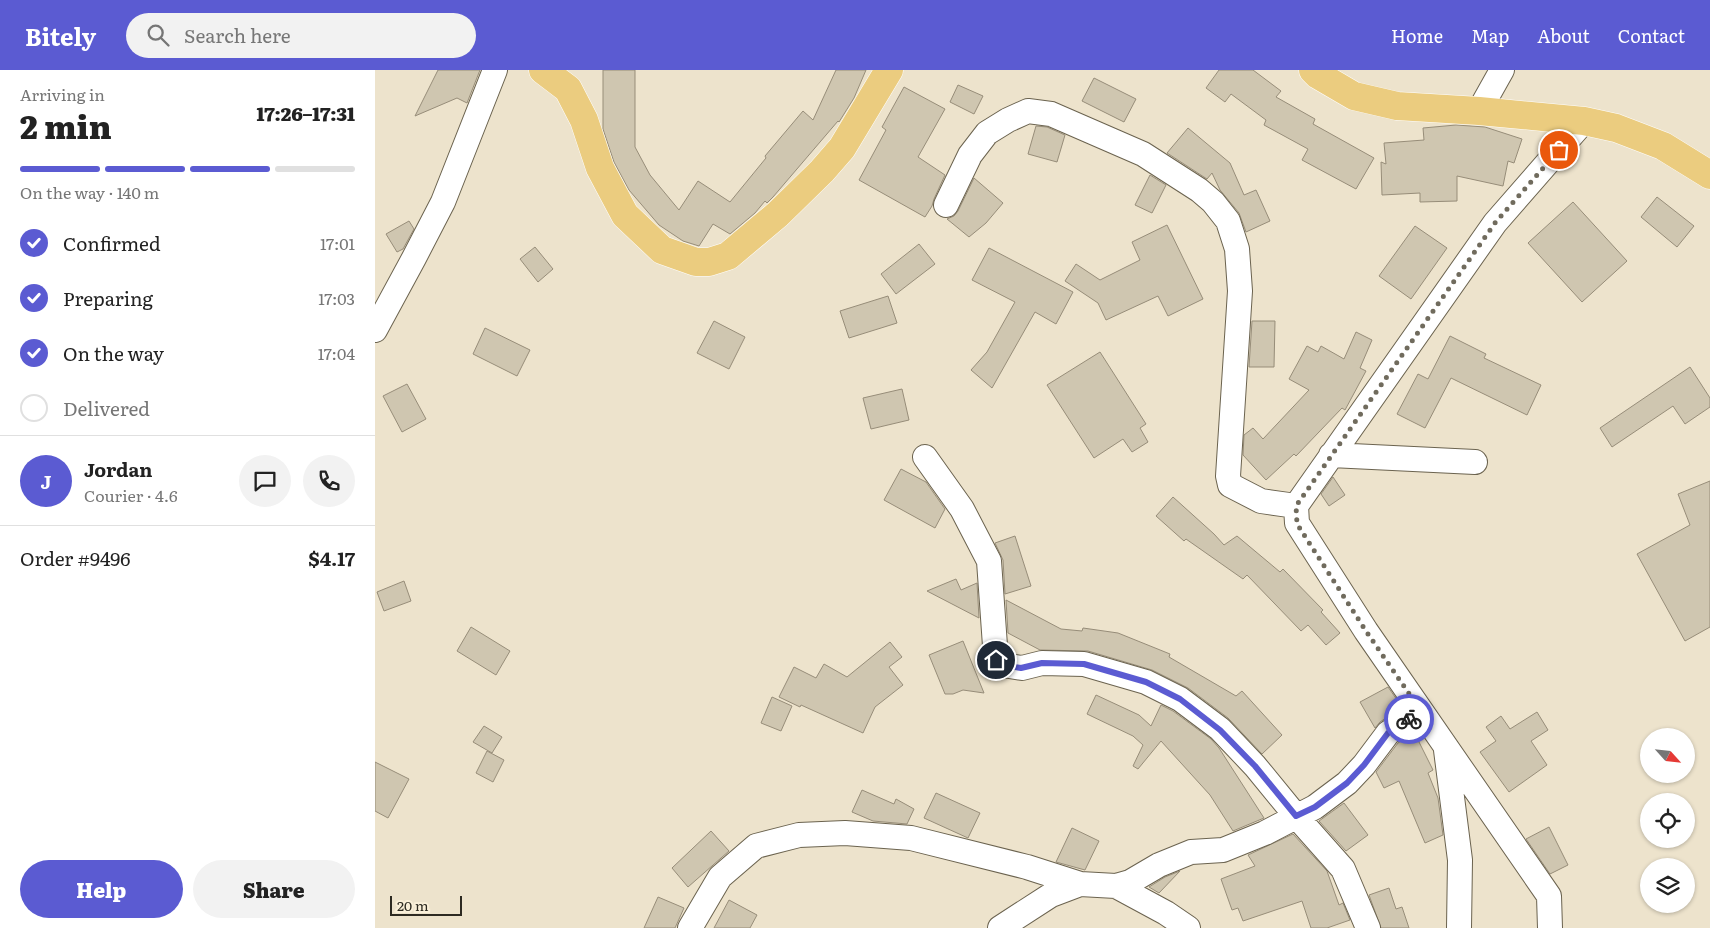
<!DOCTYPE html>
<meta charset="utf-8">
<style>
:root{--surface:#fff;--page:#f2f2f2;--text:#222;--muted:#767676;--line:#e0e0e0;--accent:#5b5bd2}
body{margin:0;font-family:Literata,serif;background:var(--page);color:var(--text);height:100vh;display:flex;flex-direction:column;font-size:19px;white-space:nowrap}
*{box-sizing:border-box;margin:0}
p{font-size:16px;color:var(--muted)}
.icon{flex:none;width:28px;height:28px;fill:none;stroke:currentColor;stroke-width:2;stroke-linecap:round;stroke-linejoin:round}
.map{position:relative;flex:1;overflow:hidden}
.drawer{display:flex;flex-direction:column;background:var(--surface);width:375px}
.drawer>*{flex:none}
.needle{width:32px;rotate:117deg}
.fabs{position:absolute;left:1265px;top:658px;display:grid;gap:10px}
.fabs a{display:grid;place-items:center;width:55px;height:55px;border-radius:50%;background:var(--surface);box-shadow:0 1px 4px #0004;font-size:25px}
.scale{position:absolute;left:15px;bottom:12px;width:72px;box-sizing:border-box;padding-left:5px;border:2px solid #2d2a21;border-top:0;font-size:14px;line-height:18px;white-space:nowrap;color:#2d2a21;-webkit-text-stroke:4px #faf0d9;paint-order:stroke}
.pin{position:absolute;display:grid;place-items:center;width:42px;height:42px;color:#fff;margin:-21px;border:2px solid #fff;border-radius:50%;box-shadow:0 1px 5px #0007}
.courier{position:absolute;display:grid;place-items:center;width:50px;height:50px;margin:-25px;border:4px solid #5b5bd2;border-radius:50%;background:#fff;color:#222;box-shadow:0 1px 6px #0007}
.summary em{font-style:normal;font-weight:800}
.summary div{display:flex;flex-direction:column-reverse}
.summary{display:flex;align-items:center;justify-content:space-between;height:85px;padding:0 20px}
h1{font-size:32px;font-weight:800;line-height:38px}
.bar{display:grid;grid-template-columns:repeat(4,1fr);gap:8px 5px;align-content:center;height:60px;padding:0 20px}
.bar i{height:6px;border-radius:4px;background:var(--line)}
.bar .current{background:var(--accent)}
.bar p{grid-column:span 4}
.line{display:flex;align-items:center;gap:12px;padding:0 20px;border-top:1px solid var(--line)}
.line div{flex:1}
.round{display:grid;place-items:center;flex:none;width:52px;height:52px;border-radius:26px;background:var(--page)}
ol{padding:0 20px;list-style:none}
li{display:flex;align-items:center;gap:15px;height:55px}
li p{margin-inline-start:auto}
li .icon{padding:5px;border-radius:50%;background:var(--accent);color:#fff;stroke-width:4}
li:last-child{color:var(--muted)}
li i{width:28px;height:28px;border:2px solid var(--line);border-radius:50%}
.button{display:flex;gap:10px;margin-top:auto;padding:10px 20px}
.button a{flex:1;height:58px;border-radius:30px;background:var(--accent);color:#fff;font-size:20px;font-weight:800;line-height:58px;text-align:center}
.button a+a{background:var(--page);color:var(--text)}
header{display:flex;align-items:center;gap:30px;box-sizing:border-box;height:70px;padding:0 25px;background:var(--accent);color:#fff}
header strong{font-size:24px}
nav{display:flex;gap:28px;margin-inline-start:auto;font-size:18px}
.search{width:350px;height:45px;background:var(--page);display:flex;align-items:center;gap:12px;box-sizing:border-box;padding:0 18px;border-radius:28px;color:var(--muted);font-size:19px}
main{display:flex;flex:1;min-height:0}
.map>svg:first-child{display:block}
.building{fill:#cfc6b0;stroke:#978d79}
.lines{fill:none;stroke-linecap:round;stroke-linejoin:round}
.minor-casing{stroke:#6b634f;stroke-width:26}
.trunk-casing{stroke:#fff;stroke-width:29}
.minor{stroke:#fff;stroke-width:24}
.trunk{stroke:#ebcc7f;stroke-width:28}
.done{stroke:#706b5d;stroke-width:5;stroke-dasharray:0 9}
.route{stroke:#5b5bd2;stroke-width:6}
</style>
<header>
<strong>Bitely</strong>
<div class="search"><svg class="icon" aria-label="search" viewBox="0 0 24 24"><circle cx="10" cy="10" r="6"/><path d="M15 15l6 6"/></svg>Search here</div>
<nav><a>Home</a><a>Map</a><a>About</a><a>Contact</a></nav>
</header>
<main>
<section class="drawer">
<div class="summary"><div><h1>2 min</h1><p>Arriving in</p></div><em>17:26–17:31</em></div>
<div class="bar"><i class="current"></i><i class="current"></i><i class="current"></i><i></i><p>On the way · 140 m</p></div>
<ol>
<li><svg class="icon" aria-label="check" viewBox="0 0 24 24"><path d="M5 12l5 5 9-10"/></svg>Confirmed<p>17:01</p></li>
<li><svg class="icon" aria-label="check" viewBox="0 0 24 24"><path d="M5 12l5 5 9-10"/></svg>Preparing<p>17:03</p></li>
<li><svg class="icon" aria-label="check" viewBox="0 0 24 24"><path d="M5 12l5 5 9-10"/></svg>On the way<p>17:04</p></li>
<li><i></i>Delivered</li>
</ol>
<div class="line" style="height:90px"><b class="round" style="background:var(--accent);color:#fff">J</b><div><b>Jordan</b><p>Courier · 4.6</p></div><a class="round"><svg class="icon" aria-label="chat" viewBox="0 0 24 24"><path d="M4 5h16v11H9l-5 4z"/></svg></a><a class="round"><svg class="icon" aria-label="phone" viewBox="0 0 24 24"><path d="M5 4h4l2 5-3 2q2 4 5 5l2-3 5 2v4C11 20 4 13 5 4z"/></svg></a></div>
<div class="line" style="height:65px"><div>Order #9496</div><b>$4.17</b></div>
<div class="button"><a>Help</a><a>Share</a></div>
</section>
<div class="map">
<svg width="1335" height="858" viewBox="0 0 1335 858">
<rect width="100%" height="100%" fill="#ede3cc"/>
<path class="building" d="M63 0H105L92 33 82 28 40 46Z
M228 0H260V77L275 105 304 140 323 111 355 132 391 88 390 86 428 41 438 50 461 0H491L479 28 464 52 463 51 398 127 392 133 390 131 380 143 355 164 338 154 324 176 308 171 284 155 254 120 239 92 228 59Z
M844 0H878L906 21 901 27 940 49 938 54 999 88 981 119 927 90 933 79 889 55 891 50 856 24 850 32 831 18Z
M719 8 761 29 749 52 707 31Z
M583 15 608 26 599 44 575 32Z
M529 17 570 39 543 87 570 105 559 129 557 136 550 147 484 110 511 60 507 57Z
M1081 55 1110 57 1147 69 1139 93 1133 91 1128 116 1082 106V131L1045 132V123L1007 125 1006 92 1011 94 1009 73 1049 70 1048 58Z
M661 56 672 57 690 65 682 92 653 84Z
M813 58 855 93 869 125 881 120 895 151 871 162 864 143 845 120 837 103 832 109 792 83Z
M775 105 791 115 777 143 760 135Z
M599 108 628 133 611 153 594 167 572 149 579 146 583 141Z
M1282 127 1319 156 1302 177 1266 147Z
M1198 132 1252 191 1207 232 1153 173Z
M34 151 39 159 28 179 22 182 11 164Z
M792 155 828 229 793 246 783 226 731 250 723 233 690 211 701 194 725 210 765 190 757 172Z
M1040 156 1072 178 1036 229 1004 206Z
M544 174 560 194 521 224 506 204Z
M160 177 178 199 163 212 145 189Z
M614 178 698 222 681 254 660 242 617 318 596 300 612 282 640 232 597 210Z
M513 226 522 253 474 268 465 241Z
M339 251 370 267 354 299 322 283Z
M877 251H900L899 297H874Z
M110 258 155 280 142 306 98 284Z
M981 262 997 270 985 298 991 301 970 340 967 338 921 386 919 384 891 410 868 385 869 365 878 358 888 369 934 320 914 309 932 276 943 282 946 276 969 289Z
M1075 266 1111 284 1109 288 1166 315 1152 345 1076 308 1050 358 1022 344 1043 304 1053 309Z
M725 282 771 354 765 358 773 372 757 382 748 369 719 388 672 315Z
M1315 297 1335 328V337L1310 354 1298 336 1237 377 1225 358Z
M32 314 51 349 27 362 8 326Z
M527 319 534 350 496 359 488 328Z
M526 399 551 412 570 439 560 458 509 430Z
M958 407 970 425 954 436 946 424Z
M1335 411V557L1310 571 1262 484 1315 455 1303 424Z
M798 427 839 464 849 475 862 466 905 502 908 499 948 540 946 542 965 563 951 575 933 555 926 561 872 505 868 509 811 469 809 471 781 446Z
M640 466 656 516 630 524 628 490 620 473Z
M581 509 586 520 602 513 604 548 552 521Z
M29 511 36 531 9 541 2 522Z
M631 530 686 559 707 561 708 558 743 563 795 584 794 587 861 626 867 621 907 665 887 684 853 648 813 618 777 600 713 581 665 580 633 563Z
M96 557 135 581 121 605 82 581Z
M588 571 609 623 588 620 578 624H570L554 585Z
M515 572 527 587 514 597 528 615 500 637 488 663 426 635 425 637 404 627 419 597 441 608 449 594 472 607Z
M1013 617 1027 637 1005 652 1000 658 985 632Z
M721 625 764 645 776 656 786 635 798 641 836 669 844 678 889 748 858 761 835 725 786 671 763 699 758 696 768 675 758 666 712 644Z
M397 627 417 636 406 661 386 653Z
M1162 642 1173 660 1156 671 1172 695 1134 722 1105 682 1121 671 1111 657 1126 646 1135 659Z
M109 656 127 667 117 683 98 672Z
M1039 662 1058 700 1053 703 1063 728 1068 765 1050 773 1024 711 1009 718 1001 702 1023 673Z
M112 681 129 690 118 712 101 703Z
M0 692 34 709 13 748 0 741Z
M487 720 519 734 521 729 539 739 532 754 498 751 477 742Z
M561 723 605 743 593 768 549 748Z
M969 733 993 765 971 781 944 751Z
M1174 757 1193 795 1175 804 1151 769Z
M697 758 724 771 710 800 681 792Z
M336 761 354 781 313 817 297 798Z
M918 764 952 801 964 835 968 833 975 850 952 858H936L927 831 868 851 863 838 857 840 846 809 880 796 873 785Z
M805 801 784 823 774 817 790 807Z
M1014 818 1021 839 1027 837 1034 858H1006L994 825Z
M283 827 309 838 300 858H269Z
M354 830 382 845 375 858H339Z"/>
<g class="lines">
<defs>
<path id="minor" d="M1104 41 1127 0
M571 135 595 85 612 63 633 50 653 41 676 44 768 84 824 120 838 132 853 151 862 179 865 221 853 406 855 415 886 431 921 436
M0 260 39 188 68 132 120 0
M956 385 1100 392
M550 387 587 439 614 491 621 590 634 596 647 598 667 593 709 594 771 612 805 629 845 659 880 696 921 746 968 799 993 858
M1071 680 1085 790 1084 858
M741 816 791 843 813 858
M315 858 345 807 381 776 424 765 470 763 536 768 652 797 705 814
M625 858 676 825 705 814 741 816 755 812 784 795 816 782 848 780 890 763 940 737 972 713 989 695 1013 663 1046 641
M1175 858 1174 826 991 561 922 453 921 436 1120 153 1209 51"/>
<path id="trunk" d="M168 0 193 19 209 50 225 98 250 145 287 180 321 192H334L353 186 403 144 447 101 467 78 514 0
M938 0 943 5 979 26 1022 36 1104 41 1209 51 1241 58 1288 76 1335 105"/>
</defs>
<use href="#minor" class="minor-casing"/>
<use href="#trunk" class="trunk-casing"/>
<use href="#minor" class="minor"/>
<use href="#trunk" class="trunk"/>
</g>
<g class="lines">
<path class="done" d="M1034 649 1046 641 991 561 922 454 921 436 1120 153 1184 80"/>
<path class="route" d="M621 590 634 596 646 598 667 593 709 594 771 612 805 629 845 660 880 696 921 746 940 737 972 713 989 695 1013 663 1034 649"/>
</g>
</svg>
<div class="fabs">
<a><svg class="needle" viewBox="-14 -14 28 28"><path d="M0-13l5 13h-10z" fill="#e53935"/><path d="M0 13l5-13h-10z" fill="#767676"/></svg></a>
<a><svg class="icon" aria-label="locate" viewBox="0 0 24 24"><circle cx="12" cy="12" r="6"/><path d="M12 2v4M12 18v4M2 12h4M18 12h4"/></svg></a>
<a><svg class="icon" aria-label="layers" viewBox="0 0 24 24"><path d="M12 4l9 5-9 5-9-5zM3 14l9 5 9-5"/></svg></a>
</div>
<div class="scale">20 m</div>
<div class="pin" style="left:1184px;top:80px;background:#ea580c"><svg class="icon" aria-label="bag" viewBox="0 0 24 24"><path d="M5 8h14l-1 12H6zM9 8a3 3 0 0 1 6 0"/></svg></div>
<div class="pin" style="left:621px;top:590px;background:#1f2937"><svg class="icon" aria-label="home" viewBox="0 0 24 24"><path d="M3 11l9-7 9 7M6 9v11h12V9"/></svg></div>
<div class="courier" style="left:1034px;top:649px"><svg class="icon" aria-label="bike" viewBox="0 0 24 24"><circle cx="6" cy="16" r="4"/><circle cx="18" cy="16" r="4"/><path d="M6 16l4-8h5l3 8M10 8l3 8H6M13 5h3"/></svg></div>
</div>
</main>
